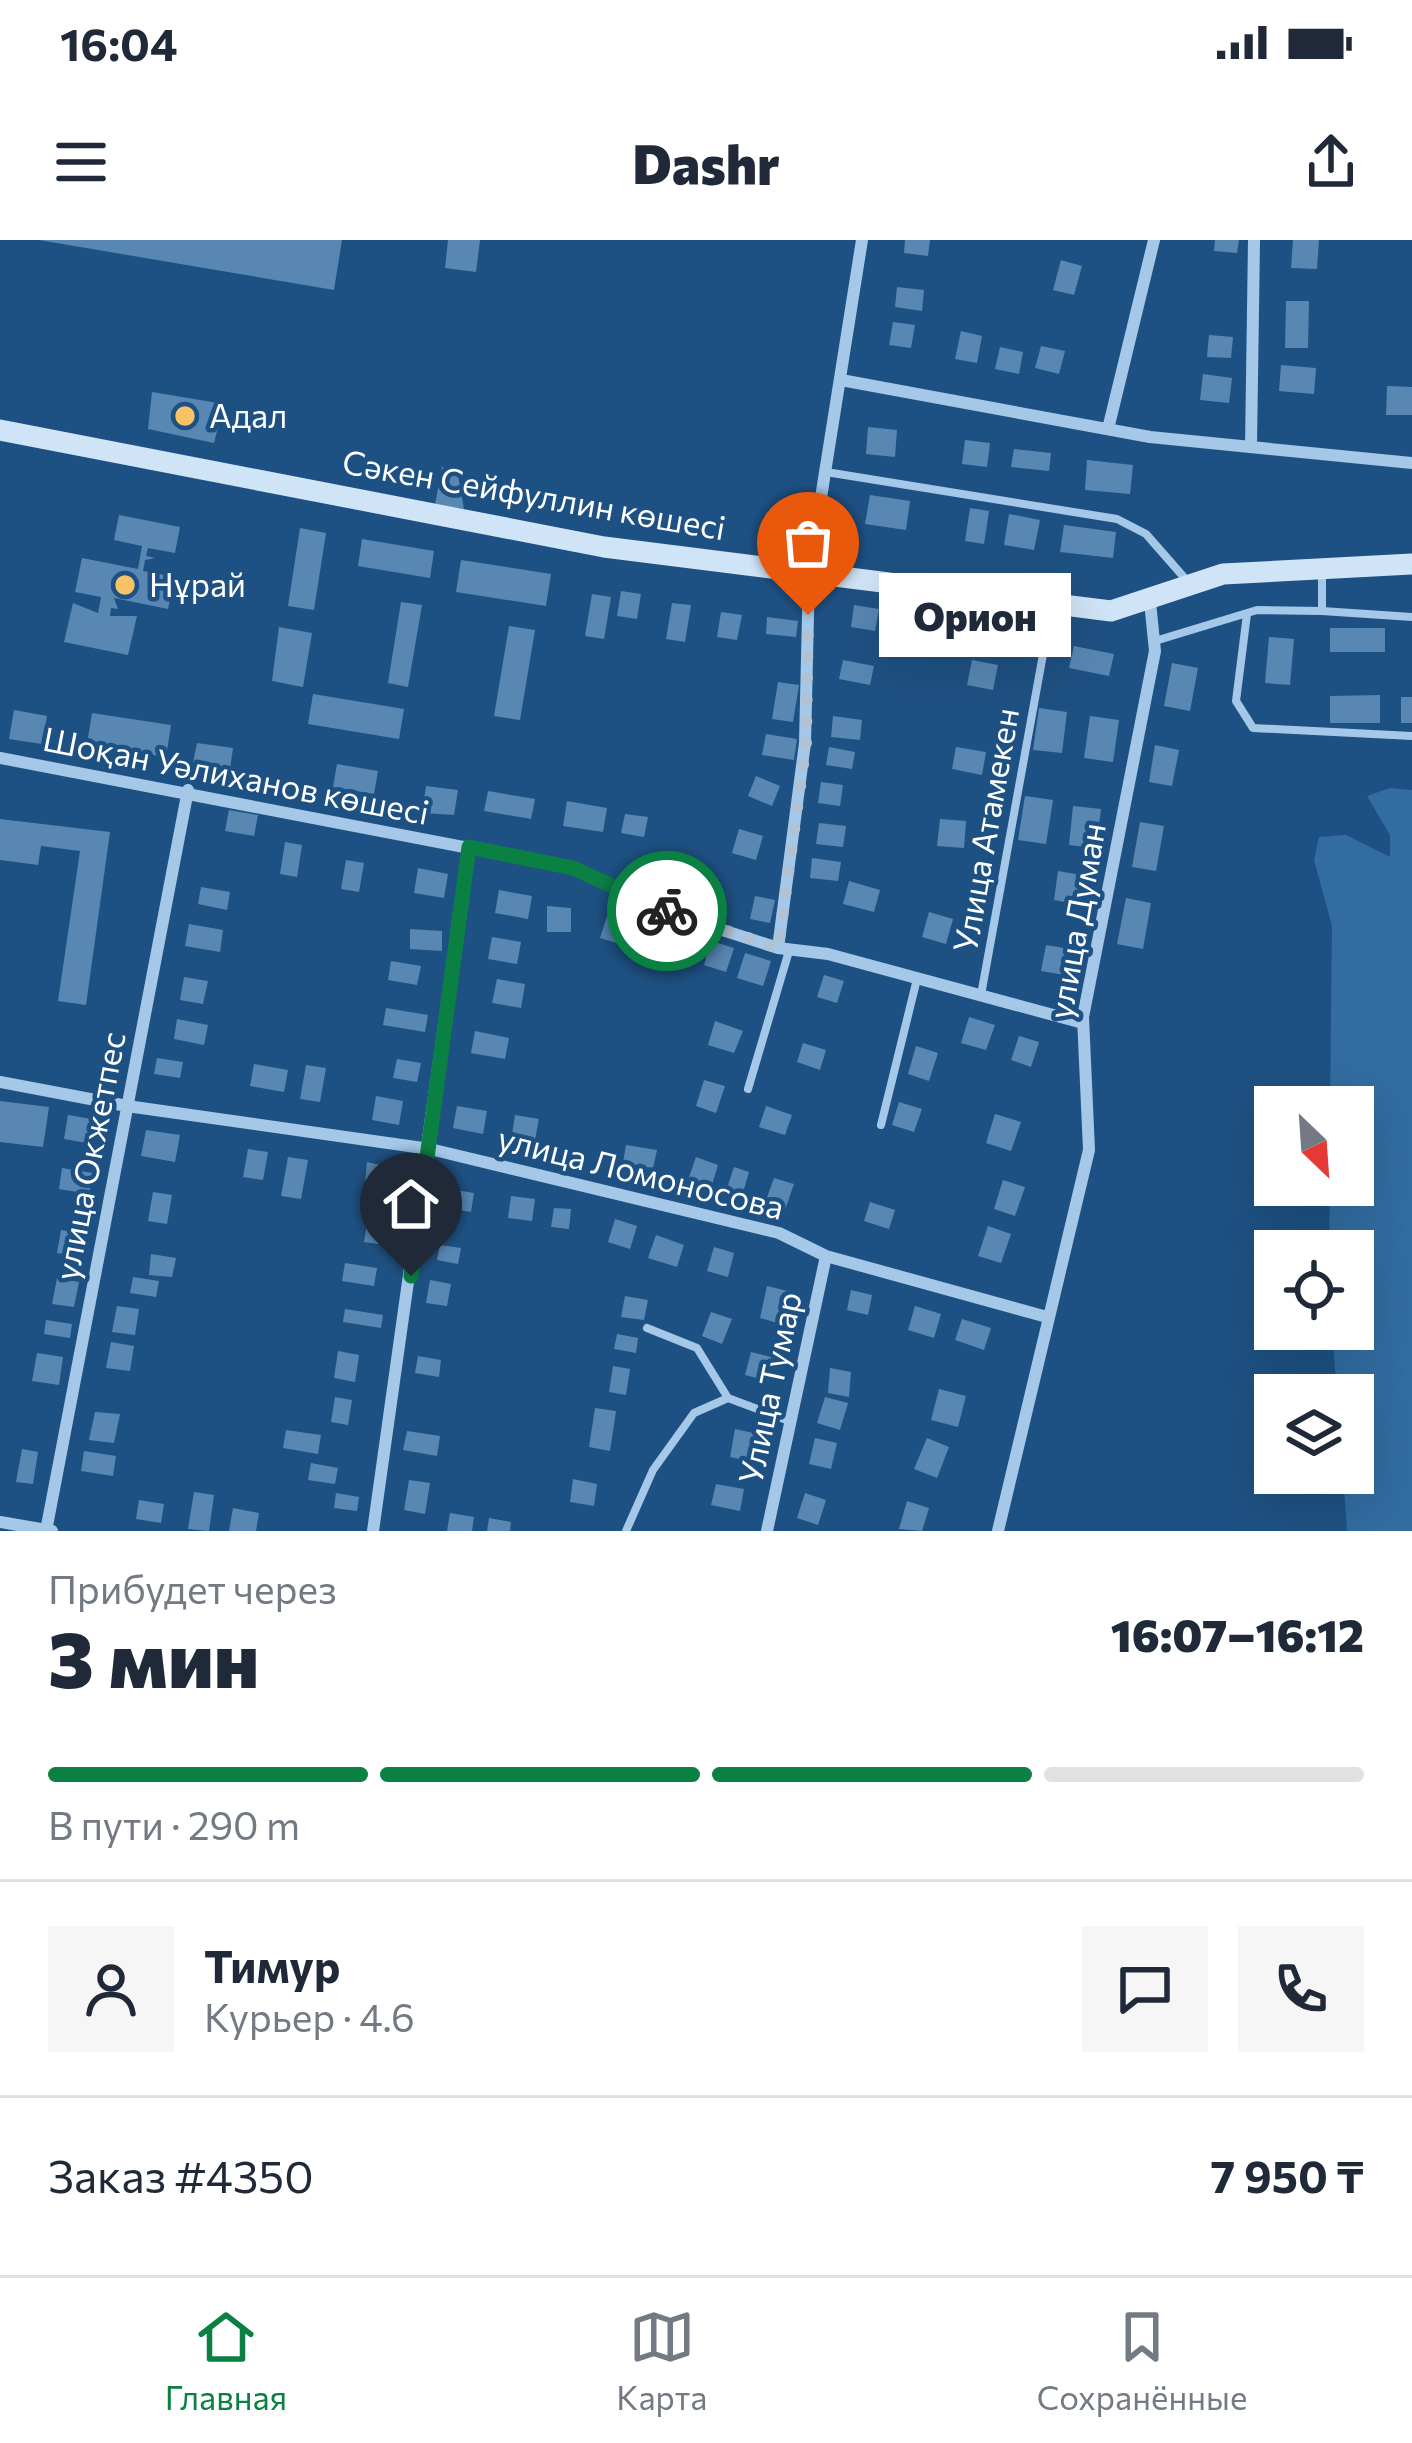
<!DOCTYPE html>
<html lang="ru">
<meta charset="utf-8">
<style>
:root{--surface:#fff;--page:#f6f6f7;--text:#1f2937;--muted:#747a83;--line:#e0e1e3;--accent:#0b8043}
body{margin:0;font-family:Commissioner,sans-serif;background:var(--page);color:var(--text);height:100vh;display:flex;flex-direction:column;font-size:45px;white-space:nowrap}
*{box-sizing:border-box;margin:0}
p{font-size:39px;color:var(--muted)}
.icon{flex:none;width:66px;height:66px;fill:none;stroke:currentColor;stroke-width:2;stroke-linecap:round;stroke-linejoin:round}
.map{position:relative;height:1291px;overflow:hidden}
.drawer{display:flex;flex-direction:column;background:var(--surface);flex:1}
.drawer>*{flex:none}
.needle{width:78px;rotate:155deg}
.controls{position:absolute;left:1254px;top:846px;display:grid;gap:24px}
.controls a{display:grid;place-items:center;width:120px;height:120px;border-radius:0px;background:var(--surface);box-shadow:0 12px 48px #0002;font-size:60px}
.pin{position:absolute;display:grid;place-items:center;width:102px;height:102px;color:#fff;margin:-123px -51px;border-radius:50% 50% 50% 0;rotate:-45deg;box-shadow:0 0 12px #0007}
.pin .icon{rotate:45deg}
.courier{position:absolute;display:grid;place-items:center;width:120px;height:120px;margin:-60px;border:9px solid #0b8043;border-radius:50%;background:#fff;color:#222;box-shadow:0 3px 15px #0007}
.bubble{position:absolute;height:84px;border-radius:0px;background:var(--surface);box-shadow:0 12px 48px #0002;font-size:39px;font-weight:800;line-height:84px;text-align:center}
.head em{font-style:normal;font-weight:800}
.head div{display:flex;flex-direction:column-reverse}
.head{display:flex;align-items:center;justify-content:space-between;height:204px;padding:0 48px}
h1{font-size:78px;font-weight:800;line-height:90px}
.bar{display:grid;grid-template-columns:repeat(4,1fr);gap:18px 12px;align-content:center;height:144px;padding:0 48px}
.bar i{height:15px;border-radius:9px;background:var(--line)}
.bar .selected{background:var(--accent)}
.bar p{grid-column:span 4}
.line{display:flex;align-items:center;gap:30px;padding:0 48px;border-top:3px solid var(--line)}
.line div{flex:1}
.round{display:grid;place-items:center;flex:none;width:126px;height:126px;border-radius:0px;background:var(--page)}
.status{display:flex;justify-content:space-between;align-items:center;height:84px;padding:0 60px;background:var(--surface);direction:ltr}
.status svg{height:33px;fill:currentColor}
header{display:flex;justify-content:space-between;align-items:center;height:156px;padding:0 48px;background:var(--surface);font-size:54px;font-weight:800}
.dock{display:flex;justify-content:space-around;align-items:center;height:168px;border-top:3px solid var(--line);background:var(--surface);font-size:33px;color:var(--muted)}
.dock a{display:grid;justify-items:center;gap:6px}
.dock .selected{color:var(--accent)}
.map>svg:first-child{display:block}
.green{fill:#326ca1}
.building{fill:#5887b3}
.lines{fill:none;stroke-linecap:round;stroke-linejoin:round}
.lane{stroke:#a5c8e9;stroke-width:8}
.street{stroke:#a5c8e9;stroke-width:12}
.secondary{stroke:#d0e4f7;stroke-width:21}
.done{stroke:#b0c2d4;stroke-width:12;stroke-dasharray:0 21.6}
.route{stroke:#0b8043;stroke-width:15}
.poi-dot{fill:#f8c364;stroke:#1e5183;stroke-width:4.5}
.labels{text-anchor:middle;stroke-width:9;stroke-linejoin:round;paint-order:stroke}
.poi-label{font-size:33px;fill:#fff;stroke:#1e5183;text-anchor:start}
.street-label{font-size:33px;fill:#fff;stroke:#1e5183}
</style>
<div class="status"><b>16:04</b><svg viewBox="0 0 49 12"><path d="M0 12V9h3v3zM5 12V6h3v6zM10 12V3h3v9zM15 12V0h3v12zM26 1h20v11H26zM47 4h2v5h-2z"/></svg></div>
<header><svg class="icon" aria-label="menu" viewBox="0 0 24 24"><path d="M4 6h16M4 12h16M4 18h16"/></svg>Dashr<svg class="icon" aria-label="share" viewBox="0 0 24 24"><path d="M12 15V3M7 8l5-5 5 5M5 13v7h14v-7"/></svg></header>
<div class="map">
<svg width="1412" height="1291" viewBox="0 0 1412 1291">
<rect width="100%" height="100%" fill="#1e5183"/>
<path class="green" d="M1390 548 1412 550V1291H1347L1343 1233H1353V1155H1337L1332 1089H1353V1011H1329L1330 945H1353V867H1330L1332 686 1314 620 1319 597 1346 595 1390 617V595L1367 556Z"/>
<path class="building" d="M39 0H342L334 50Z
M448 0H480L476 32 445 28Z
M905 0H930L928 16 904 13Z
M1215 0H1239L1237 13 1214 11Z
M1293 0H1319L1317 29 1291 28Z
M1061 20 1082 26 1074 55 1053 50Z
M897 47 924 50 922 71 895 67Z
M1286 61H1309L1308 108H1285Z
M893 82 915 85 911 108 889 105Z
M961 91 982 96 977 123 955 119Z
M1209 95 1233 97 1231 118 1207 117Z
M1041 106 1065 111 1059 134 1035 128Z
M1000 107 1023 112 1019 134 995 129Z
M1281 125 1316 128 1314 154 1279 151Z
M1203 134 1232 138 1229 163 1200 160Z
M1387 146 1412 147V175H1386Z
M152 152 224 164 214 203 148 189Z
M868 187 897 190 895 217 866 214Z
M965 200 990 203 987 227 962 224Z
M1014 209 1051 213 1049 231 1011 227Z
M1087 220 1133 225 1130 254 1085 250Z
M442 227 457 230 464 269 435 265Z
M870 255 910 261 906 290 865 284Z
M970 268 989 271 984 304 965 301Z
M1009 274 1040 280 1034 310 1004 305Z
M119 275 180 287 175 313 148 308 146 316 155 318 145 320 143 331 175 337 168 369 114 358 118 369 111 368 110 376H137L128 415 64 402 73 363 98 373 101 357 75 352 82 318 138 329 142 306 114 300Z
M1064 285 1116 292 1113 318 1060 312Z
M300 288 326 293 314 370 288 366Z
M362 299 434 311 430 338 358 326Z
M461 320 551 334 546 366 456 352Z
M621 351 641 354 637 379 617 376Z
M592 354 611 357 604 399 585 396Z
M401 362 422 365 408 447 388 443Z
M672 363 691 365 685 402 666 399Z
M854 365 879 369 875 391 851 387Z
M721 372 742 375 737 400 717 397Z
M767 377 798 381 796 397 766 394Z
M509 386 535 390 520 480 494 476Z
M279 387 312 393 303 447 272 441Z
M1330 388H1385V412H1330Z
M1269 397 1294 399 1290 445 1265 443Z
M1074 406 1114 414 1109 436 1069 428Z
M843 420 874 426 870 445 839 439Z
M972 420 998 425 993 450 967 445Z
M1172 423 1198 428 1190 471 1164 466Z
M778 442 799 445 793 482 772 479Z
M313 454 404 469 399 499 308 484Z
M1380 455V483H1330V456Z
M1401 457H1412V483H1401Z
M1039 468 1067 472 1062 513 1033 510Z
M14 470 47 476 42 504 9 499Z
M92 473 171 485 166 517 87 504Z
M833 476 862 480 860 500 831 497Z
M1090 476 1119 480 1113 522 1084 518Z
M766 494 797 499 794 520 762 515Z
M197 503 233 508 230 529 193 523Z
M1155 505 1179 510 1172 546 1149 542Z
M829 507 855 512 852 529 826 525Z
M956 507 986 512 982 535 952 529Z
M337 524 378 531 374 554 333 547Z
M756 536 780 546 772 566 748 556Z
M821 542 843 545 840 566 818 563Z
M426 546 458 550 454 575 422 573Z
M488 551 535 559 531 579 484 571Z
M1025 556 1053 560 1046 604 1018 600Z
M567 561 607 568 603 592 563 586Z
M1073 566 1101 569 1096 608 1069 605Z
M229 570 258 575 254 596 225 591Z
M625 574 648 577 644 597 621 593Z
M0 579 110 592 86 765 58 761 80 611 41 606 38 625 0 620Z
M940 579 966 581 964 608 937 606Z
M1140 582 1164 586 1156 631 1132 627Z
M819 583 846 586 843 607 816 604Z
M739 589 763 596 756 620 732 613Z
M285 602 302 605 297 637 280 634Z
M812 618 841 622 838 641 810 638Z
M346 620 364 623 359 652 341 649Z
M418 628 448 634 444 658 414 653Z
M1058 631 1081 635 1076 664 1054 660Z
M849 641 880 650 874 672 843 664Z
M201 647 230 652 227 670 198 664Z
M499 650 532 656 528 679 495 673Z
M755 656 775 660 770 683 750 679Z
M1126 658 1151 663 1143 709 1117 704Z
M547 666 571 668V692H547Z
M929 672 953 679 946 704 922 697Z
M608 673 627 679 620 704 600 698Z
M644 678 677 688 671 708 638 698Z
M189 684 223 690 220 712 185 706Z
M410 689 442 691V711L410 709Z
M492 697 521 702 517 724 488 719Z
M711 701 734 708 726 732 704 725Z
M1046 705 1070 709 1065 735 1041 731Z
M745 713 771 721 763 746 737 738Z
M391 721 421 726 417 745 388 740Z
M824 735 844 741 837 763 817 757Z
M184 737 208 741 203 764 180 760Z
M497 739 525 744 521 768 492 763Z
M386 768 428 775 425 792 383 785Z
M969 777 995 785 986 810 961 803Z
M177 779 208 785 204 805 174 799Z
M715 781 743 791 734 813 708 805Z
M475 791 509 798 505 819 471 813Z
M1019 796 1039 802 1031 827 1011 820Z
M803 803 826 810 820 830 797 822Z
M916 806 938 813 929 841 908 834Z
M157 818 183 822 180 838 154 834Z
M397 819 421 823 417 842 393 838Z
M254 824 288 830 284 852 250 846Z
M306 825 326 828 320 862 300 859Z
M704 840 725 846 716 873 696 866Z
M376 856 403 861 399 885 372 880Z
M0 861 49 867 43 907 0 902Z
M899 862 922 869 914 892 892 885Z
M457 866 487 871 483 894 453 888Z
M766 866 792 875 785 895 759 887Z
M995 874 1021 882 1011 911 986 903Z
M68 875 97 880 93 904 64 899Z
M515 875 539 879 534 905 511 901Z
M146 890 180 895 175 922 141 916Z
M626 905 657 910 653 928 623 923Z
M248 909 268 912 263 940 243 937Z
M288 917 308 920 301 959 281 956Z
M696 917 718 925 711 948 688 940Z
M367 922 407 931 401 972 363 965Z
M734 927 749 932 742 956 726 951Z
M62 928 93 933 89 954 59 949Z
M774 938 794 944 785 970 765 963Z
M1003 940 1025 947 1015 976 994 969Z
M444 948 474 953 471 972 441 967Z
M153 952 172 955 167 984 148 981Z
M511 956 535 959 532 981 508 978Z
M870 962 895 970 889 989 864 981Z
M554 968 571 969 569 989 551 987Z
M615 979 637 986 630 1009 608 1002Z
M367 983 395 987 392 1006 364 1002Z
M988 986 1011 994 1001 1023 978 1016Z
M61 990 85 994 81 1016 57 1013Z
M656 995 684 1005 677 1027 648 1018Z
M440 1005 461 1008 458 1024 437 1020Z
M714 1007 734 1013 728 1037 707 1031Z
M151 1014 176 1018 172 1037 149 1035Z
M345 1023 377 1028 374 1046 342 1041Z
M133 1037 159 1041 156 1057 130 1053Z
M57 1038 79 1042 74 1067 52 1064Z
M430 1040 451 1044 447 1066 426 1063Z
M767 1046 792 1052 784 1085 760 1078Z
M851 1050 872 1055 868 1075 847 1070Z
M625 1056 648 1060 644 1080 621 1077Z
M117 1066 139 1069 135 1095 112 1092Z
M915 1066 941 1074 934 1098 908 1090Z
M345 1069 383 1075 381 1088 343 1082Z
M711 1072 732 1079 722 1104 702 1096Z
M962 1079 991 1088 984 1110 955 1100Z
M46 1080 72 1084 70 1098 44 1094Z
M617 1094 638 1098 636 1113 614 1109Z
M111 1102 134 1106 130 1131 106 1128Z
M338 1111 359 1115 355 1142 334 1138Z
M751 1112 775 1118 769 1141 745 1135Z
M37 1113 63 1117 59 1145 32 1141Z
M418 1116 441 1120 439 1137 415 1133Z
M613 1126 630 1129 626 1155 609 1152Z
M830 1128 851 1132 849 1157 828 1153Z
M939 1149 966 1156 958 1187 931 1180Z
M335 1157 352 1160 348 1185 331 1182Z
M825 1157 848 1163 840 1190 817 1183Z
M595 1168 616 1171 610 1211 589 1207Z
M95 1172 120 1174 114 1203 89 1200Z
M735 1189 758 1194 753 1222 730 1217Z
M286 1190 321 1195 318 1214 283 1208Z
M407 1191 440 1196 437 1216 403 1210Z
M815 1198 837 1203 831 1229 809 1224Z
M927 1198 949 1207 937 1238 914 1229Z
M22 1209 38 1212 33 1244 16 1242Z
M84 1211 116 1216 113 1236 81 1231Z
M311 1223 338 1228 335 1244 308 1240Z
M573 1239 597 1244 594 1266 570 1262Z
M409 1240 430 1243 425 1274 404 1270Z
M716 1244 744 1249 740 1271 711 1265Z
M194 1252 214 1255 209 1291 188 1289Z
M336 1253 359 1257 357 1271 334 1268Z
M805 1253 826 1260 818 1285 797 1278Z
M139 1260 164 1264 161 1283 136 1279Z
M907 1261 929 1268 922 1291 899 1289Z
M233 1268 259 1273 256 1291H229Z
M450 1273 474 1277 472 1291H447Z
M489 1278 511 1282 510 1291H487Z"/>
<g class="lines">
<path class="lane" d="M826 232 1117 279 1146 294 1189 343
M1322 371 1412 377
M1247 374 1236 461 1253 488 1412 496
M1155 401 1257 370 1322 371V335
M981 755 1052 365
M748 849 789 711
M881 885 917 739
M647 1088 697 1108 728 1158
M626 1291 653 1230 694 1173 728 1158 789 1181"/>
<path class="street" d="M841 140 1150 197 1412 223
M1108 189 1154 0
M1251 207 1254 0
M0 518 573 628 676 675 778 708 828 714 1083 783
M778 708 805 503 809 333 862 0
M0 842 127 866 430 909 779 993 826 1016 1047 1077
M0 1282 52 1291
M46 1291 188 550
M373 1291 469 607
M767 1291 826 1016
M998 1291 1089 910 1083 777 1155 411 1150 362"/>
<path class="secondary" d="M0 190 604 307 1111 371 1223 334 1412 324"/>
</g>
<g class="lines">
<path class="done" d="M667 671 778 708 806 503 808 375"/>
<path class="route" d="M411 1036 469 607 573 628 667 671"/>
</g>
<g class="poi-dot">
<circle cx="185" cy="176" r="12"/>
<circle cx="125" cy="345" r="12"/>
</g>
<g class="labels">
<g class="poi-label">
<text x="209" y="188">Адал</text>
<text x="149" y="357">Нұрай</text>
</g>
<g class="street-label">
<text transform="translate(534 255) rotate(10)" y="12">Сәкен Сейфуллин көшесі</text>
<text transform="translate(236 536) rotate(11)" y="12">Шоқан Уәлиханов көшесі</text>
<text transform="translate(986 590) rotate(-80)" y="12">Улица Атамекен</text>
<text transform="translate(1077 681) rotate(-80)" y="12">улица Думан</text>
<text transform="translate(90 916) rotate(-79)" y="12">улица Окжетпес</text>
<text transform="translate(641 933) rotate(14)" y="12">улица Ломоносова</text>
<text transform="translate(770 1148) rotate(-78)" y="12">Улица Тумар</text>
</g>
</g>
</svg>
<div class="controls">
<a><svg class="needle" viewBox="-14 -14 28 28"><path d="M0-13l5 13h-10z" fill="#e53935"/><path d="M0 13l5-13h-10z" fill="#747a83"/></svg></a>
<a><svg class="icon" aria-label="locate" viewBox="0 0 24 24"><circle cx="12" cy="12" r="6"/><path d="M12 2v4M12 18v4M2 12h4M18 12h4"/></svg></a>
<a><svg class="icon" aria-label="layers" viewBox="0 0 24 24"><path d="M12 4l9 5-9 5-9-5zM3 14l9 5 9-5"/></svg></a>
</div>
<div class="pin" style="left:808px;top:375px;background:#ea580c"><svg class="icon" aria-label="bag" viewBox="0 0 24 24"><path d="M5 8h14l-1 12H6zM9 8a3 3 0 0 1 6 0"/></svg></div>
<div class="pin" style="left:411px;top:1036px;background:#1f2937"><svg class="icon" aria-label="home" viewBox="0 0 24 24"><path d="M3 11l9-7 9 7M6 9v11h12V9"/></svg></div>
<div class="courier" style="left:667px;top:671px"><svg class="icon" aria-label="bike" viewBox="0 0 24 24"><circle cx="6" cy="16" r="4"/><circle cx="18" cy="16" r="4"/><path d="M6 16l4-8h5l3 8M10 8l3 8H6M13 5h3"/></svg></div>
<div class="bubble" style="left:879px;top:333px;width:192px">Орион</div>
</div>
<section class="drawer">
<div class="head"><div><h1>3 мин</h1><p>Прибудет через</p></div><em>16:07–16:12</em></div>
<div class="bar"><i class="selected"></i><i class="selected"></i><i class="selected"></i><i></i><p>В пути · 290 m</p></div>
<div class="line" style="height:216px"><a class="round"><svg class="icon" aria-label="person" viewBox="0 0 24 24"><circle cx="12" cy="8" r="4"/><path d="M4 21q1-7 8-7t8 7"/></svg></a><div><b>Тимур</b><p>Курьер · 4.6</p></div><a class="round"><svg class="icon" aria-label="chat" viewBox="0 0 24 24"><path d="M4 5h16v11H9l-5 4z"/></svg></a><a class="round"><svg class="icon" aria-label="phone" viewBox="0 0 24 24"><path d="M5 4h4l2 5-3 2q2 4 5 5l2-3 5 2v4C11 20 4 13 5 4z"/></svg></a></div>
<div class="line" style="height:156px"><div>Заказ #4350</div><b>7 950 ₸</b></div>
</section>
<nav class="dock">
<a class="selected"><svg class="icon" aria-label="home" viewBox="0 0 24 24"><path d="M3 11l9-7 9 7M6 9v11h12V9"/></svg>Главная</a>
<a><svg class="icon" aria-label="map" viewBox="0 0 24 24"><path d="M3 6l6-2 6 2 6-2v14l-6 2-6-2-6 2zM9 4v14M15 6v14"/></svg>Карта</a>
<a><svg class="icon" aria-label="saved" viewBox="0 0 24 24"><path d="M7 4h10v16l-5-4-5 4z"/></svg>Сохранённые</a>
</nav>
